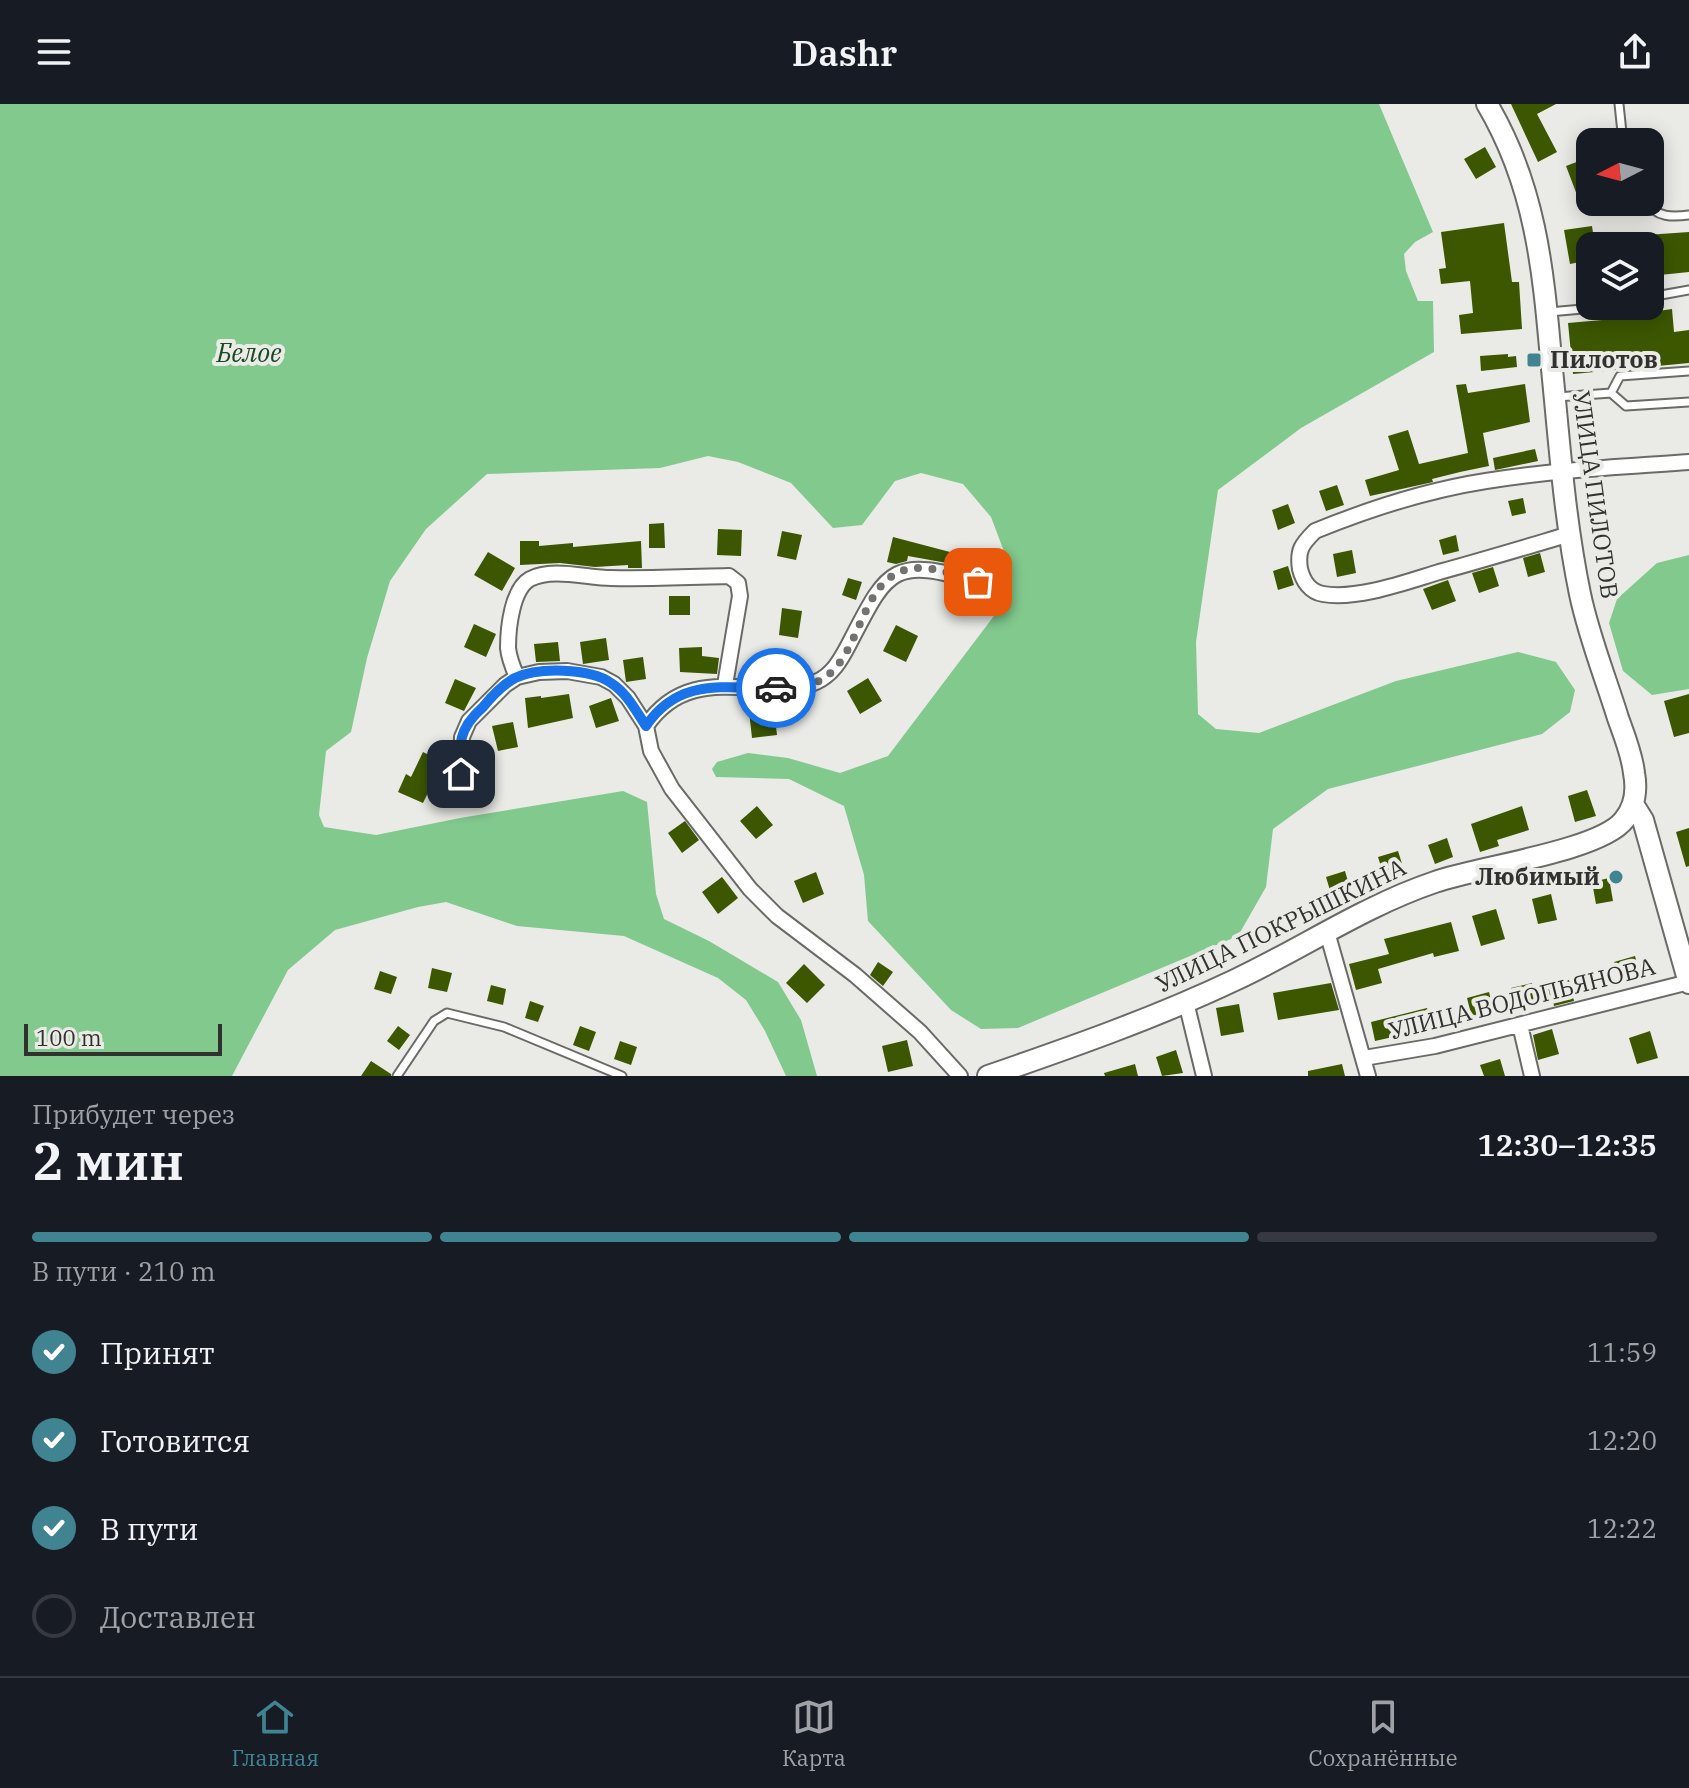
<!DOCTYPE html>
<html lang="ru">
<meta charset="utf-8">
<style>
:root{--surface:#171b24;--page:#242831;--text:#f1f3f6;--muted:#9ea1a6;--line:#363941;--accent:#408492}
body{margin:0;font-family:"IBM Plex Serif",serif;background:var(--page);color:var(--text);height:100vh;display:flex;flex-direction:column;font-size:30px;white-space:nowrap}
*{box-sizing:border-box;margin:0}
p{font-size:26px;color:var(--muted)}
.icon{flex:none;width:44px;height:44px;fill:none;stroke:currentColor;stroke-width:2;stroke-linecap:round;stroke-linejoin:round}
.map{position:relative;height:972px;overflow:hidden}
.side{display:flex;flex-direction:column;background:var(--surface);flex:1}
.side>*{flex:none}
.needle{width:52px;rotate:264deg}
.tools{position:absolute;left:1576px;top:24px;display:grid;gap:16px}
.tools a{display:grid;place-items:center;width:88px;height:88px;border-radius:16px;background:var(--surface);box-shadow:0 4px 20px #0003;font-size:40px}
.scale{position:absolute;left:24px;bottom:20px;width:198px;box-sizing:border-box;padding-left:8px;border:4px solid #313130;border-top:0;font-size:22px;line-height:28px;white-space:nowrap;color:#313130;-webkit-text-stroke:6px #eaeae6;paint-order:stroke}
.pin{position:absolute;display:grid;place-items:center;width:68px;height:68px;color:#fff;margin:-34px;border-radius:16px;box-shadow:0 4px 12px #0006}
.courier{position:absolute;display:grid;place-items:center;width:80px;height:80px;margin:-40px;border:6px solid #1a73e8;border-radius:50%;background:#fff;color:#222;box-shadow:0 2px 10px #0007}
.headline em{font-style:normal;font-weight:600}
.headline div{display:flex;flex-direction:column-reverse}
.headline{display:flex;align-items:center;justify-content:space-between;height:136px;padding:0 32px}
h1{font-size:52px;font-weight:600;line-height:60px}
.bar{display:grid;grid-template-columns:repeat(4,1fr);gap:12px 8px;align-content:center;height:96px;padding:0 32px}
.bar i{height:10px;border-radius:6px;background:var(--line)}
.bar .active{background:var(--accent)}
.bar p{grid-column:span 4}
ol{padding:0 32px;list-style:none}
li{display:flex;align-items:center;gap:24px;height:88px}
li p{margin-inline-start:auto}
li .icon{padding:8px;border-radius:50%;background:var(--accent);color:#fff;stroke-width:4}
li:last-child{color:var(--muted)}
li i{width:44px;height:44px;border:4px solid var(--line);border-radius:50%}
header{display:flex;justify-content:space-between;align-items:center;height:104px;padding:0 32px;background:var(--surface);font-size:36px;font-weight:600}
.menu{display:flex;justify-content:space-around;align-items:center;height:112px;border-top:2px solid var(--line);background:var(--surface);font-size:22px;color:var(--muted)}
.menu a{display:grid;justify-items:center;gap:4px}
.menu .active{color:var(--accent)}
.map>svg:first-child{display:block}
.water{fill:#82c98e}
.building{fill:#3c5700}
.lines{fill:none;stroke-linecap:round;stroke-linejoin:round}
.lane-casing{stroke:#6a6a66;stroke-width:11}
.street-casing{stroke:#6a6a66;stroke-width:18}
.secondary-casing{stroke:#6a6a66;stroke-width:24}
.lane{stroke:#fff;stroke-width:7}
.street{stroke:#fff;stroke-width:14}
.secondary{stroke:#fff;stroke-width:20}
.done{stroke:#727270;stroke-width:8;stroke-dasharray:0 14.4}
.route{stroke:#1a73e8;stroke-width:10}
.poi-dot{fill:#408492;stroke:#eaeae6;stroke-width:3}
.labels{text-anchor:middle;stroke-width:8;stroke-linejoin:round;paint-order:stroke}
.poi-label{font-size:24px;font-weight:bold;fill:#313130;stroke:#eaeae6;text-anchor:start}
.street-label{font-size:24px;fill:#313130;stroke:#eaeae6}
.water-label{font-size:26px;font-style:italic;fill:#184a24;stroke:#eaeae6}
</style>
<header><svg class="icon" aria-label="menu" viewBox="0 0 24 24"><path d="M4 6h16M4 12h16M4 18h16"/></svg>Dashr<svg class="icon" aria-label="share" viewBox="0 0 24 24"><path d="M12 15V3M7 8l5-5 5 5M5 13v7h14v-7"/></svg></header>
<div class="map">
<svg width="1689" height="972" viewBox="0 0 1689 972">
<rect width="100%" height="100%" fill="#eaeae6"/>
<path class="water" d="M0 0H1379L1433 128 1415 138 1404 150 1406 167 1418 197H1433L1434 248 1301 324 1218 386 1196 538 1198 610 1216 625 1259 629 1396 577 1518 548 1556 558 1575 586 1570 608 1542 630 1328 685 1273 725 1266 783 1238 832 1018 924 981 925 951 906 868 817 864 771 844 702 789 675 716 673 712 665 717 658 748 649 788 654 840 669 888 652 1003 500 1005 450 991 413 963 380 921 369 895 377 862 421 833 424 791 379 738 358 708 352 660 364 487 370 426 425 390 477 367 554 351 628 326 647 319 711 324 723 376 731 460 714 623 687 647 698 656 790 664 815 709 837 778 878 801 916 817 972H786L765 927 746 896 718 874 624 832 517 822 446 798 418 803 335 826 288 866 232 972H0Z
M1689 451V585L1652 591 1623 567 1609 519 1617 495 1657 459Z"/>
<path class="building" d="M1511 0H1556L1537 10 1557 48 1538 58Z
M1485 43 1496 63 1476 75 1464 55Z
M1590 53V86L1577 91 1566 62Z
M1504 119 1512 178H1519L1522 225 1461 230 1459 211 1473 209 1470 177 1441 180 1439 165 1446 164 1441 128Z
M1592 122 1595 142H1590V156L1570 160 1564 126Z
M1689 128V168L1650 172V142H1647L1646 131Z
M1672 205 1674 228 1689 226V259L1573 270 1568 219 1659 211 1658 207Z
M1508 250V253L1516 252 1517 263 1481 267 1480 252Z
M1466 280 1468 289 1525 280 1530 318 1483 329 1489 362 1460 368 1432 375 1433 378 1370 392 1365 376 1399 366 1388 332 1408 326 1419 360 1468 349 1456 281Z
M1535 345 1538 357 1495 366 1493 354Z
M1337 381 1344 401 1326 407 1319 387Z
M1523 394 1526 409 1512 412 1508 397Z
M1288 400 1295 419 1278 426 1272 406Z
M664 419 665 444H649V420Z
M718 425 742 426 741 452 717 451Z
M782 427 802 431 796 456 777 452Z
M1456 431 1459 447 1443 451 1439 436Z
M893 433 950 448 947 459 908 452 907 457 896 460 887 458Z
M520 437H539V442L573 439V443L641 437 642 464H628V461L595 463 560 459 520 461Z
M1352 446 1356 469 1337 473 1333 450Z
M488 448 515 464 502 487 474 471Z
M1540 449 1545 468 1528 473 1523 454Z
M1288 462 1294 481 1278 486 1273 467Z
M1493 463 1499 482 1479 489 1472 469Z
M848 474 862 478 856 496 842 491Z
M1448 476 1456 497 1432 506 1423 485Z
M669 492H690V511H669Z
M782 504 802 507 798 534 779 531Z
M474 520 496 530 486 553 464 543Z
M896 521 918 532 906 558 883 547Z
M606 534 609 556 583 560 580 538Z
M558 538 560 557 536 558 534 540Z
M702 543V552L719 554 717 570 680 568 679 544Z
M643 553 646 575 626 578 623 556Z
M769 553 795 555 793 573 767 572Z
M868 574 882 597 860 610 847 587Z
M455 575 476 584 464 607 445 599Z
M569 590 573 614 528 624 525 594 541 592V594Z
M1689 590V629L1674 633 1664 597Z
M611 594 619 617 596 624 589 602Z
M774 605 777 631 752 634 749 607Z
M513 618 518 643 498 647 492 622Z
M423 648 443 658 423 699 398 688 406 670 411 673Z
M1587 686 1596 712 1575 718 1568 692Z
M757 702 773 721 756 735 740 717Z
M1522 702 1529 726 1497 736 1499 742 1480 748 1471 720Z
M685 717 699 736 682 749 668 729Z
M1689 724V762L1686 763 1676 728Z
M1447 734 1453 753 1435 760 1428 741Z
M1398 747 1404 766 1384 772 1378 753Z
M1345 767 1351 788 1332 793 1326 773Z
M816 768 824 790 803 799 794 777Z
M722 773 738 794 718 810 702 788Z
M1609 774 1613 797 1596 800 1592 778Z
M1551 790 1557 816 1538 820 1532 795Z
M1496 805 1505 835 1481 842 1472 812Z
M1451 818 1459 847 1434 853 1433 849 1378 865 1382 879 1356 886 1349 860 1389 850 1384 835Z
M1635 852 1641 874 1621 880 1614 858Z
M878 858 893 868 883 882 870 871Z
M804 860 825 881 807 899 786 879Z
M432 864 452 869 447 888 428 884Z
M380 867 397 873 391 890 374 885Z
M1569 876 1574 897 1554 902 1552 891 1514 900 1511 884 1532 879 1533 885Z
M1331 879 1339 906 1278 916 1273 889Z
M491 881 506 885 503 901 487 897Z
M1489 888 1494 908 1472 914 1467 894Z
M530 897 544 902 538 918 525 914Z
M1239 900 1244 928 1221 932 1216 904Z
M1427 904 1433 924 1375 937 1371 918Z
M398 922 410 931 399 946 387 937Z
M580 922 596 928 589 947 573 941Z
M1552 925 1559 950 1538 956 1533 931Z
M1650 927 1658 954 1637 960 1629 934Z
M907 936 913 962 888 968 882 942Z
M620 937 637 943 631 961 614 955Z
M1176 946 1183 969 1162 972 1156 953Z
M1500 955 1505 972H1484L1480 961Z
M371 957 391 970V972H361Z
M1135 960 1138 972H1105L1104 969Z
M1342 960 1345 972H1308V967Z"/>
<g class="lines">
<defs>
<path id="lane" d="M1619 0 1623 38
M1648 98C1655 114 1674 113 1689 111
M1650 193 1689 186
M1549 208 1616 202
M1611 289 1620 272 1689 267
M1557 293 1611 289 1626 302 1689 298
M397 972 434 917 447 909 504 923 622 972"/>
<path id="street" d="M1570 430C1526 443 1483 456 1439 468 1406 478 1357 496 1323 490 1310 488 1303 477 1300 465 1297 446 1302 440 1315 427 1369 405 1428 386 1486 377 1553 366 1621 363 1689 358
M517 573C513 564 509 554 508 544 508 524 512 485 530 475 552 463 587 474 611 474 650 475 690 473 729 472L738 479 740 492 725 581
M646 622C683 568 733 586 787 584 797 583 807 583 816 578 832 571 840 557 848 542 887 467 890 451 978 478
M461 670 462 633 469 617 505 581 517 573 539 568 567 567 601 573 614 580 628 594 646 622 651 647 672 685 750 785 777 812 855 871 920 928 960 972
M1327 828 1368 972
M1186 898 1204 972
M1520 921 1532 972
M1364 954 1435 942 1689 878"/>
<path id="secondary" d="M1633 700 1643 716 1689 879
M988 972C1072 943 1155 914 1235 876 1303 844 1364 802 1435 778 1477 763 1600 747 1624 716 1635 703 1637 685 1634 669 1632 650 1624 631 1618 614 1605 572 1589 533 1580 490 1564 413 1559 333 1551 255 1543 163 1535 81 1487 0"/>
</defs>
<use href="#lane" class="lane-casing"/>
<use href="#street" class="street-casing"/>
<use href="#secondary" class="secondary-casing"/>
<use href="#lane" class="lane"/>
<use href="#street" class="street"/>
<use href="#secondary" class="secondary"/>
</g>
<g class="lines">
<path class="done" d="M776 584C792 583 810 584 824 574 865 548 860 461 923 464 941 465 961 473 978 478"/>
<path class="route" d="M461 670C461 659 459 644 462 633 465 621 474 611 483 603 492 592 502 581 515 574 538 563 590 564 611 579 627 589 636 607 646 622 680 572 726 585 776 584"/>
</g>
<g class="poi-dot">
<rect x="1526" y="248" width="16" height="16" rx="4"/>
<circle cx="1616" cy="773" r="8"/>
</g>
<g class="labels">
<g class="poi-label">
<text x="1550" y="264">Пилотов</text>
<text x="1600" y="781" text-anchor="end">Любимый</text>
</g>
<g class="street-label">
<text transform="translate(1595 391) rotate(82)" y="8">УЛИЦА ПИЛОТОВ</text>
<text transform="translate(1281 822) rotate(-26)" y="8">УЛИЦА ПОКРЫШКИНА</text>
<text transform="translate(1522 895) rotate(-14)" y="8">УЛИЦА ВОДОПЬЯНОВА</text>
</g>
<g class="water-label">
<text x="249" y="258">Белое</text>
</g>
</g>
</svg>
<div class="tools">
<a><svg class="needle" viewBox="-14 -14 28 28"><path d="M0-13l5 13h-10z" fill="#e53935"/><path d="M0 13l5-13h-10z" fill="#9ea1a6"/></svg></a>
<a><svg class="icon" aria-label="layers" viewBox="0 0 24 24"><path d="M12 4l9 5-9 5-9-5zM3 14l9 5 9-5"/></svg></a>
</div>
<div class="scale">100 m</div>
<div class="pin" style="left:978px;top:478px;background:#ea580c"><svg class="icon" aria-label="bag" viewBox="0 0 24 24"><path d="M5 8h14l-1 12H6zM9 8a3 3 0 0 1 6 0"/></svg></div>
<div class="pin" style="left:461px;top:670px;background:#1f2937"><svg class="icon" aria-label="home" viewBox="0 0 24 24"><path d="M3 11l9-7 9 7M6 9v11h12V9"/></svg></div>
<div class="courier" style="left:776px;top:584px"><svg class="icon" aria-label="car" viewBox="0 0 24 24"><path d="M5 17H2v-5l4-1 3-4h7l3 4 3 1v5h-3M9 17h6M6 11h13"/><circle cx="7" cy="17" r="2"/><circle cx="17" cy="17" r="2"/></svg></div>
</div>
<section class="side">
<div class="headline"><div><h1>2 мин</h1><p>Прибудет через</p></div><em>12:30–12:35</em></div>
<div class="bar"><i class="active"></i><i class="active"></i><i class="active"></i><i></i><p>В пути · 210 m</p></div>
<ol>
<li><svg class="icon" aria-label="check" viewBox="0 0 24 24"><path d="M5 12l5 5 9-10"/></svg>Принят<p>11:59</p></li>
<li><svg class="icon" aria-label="check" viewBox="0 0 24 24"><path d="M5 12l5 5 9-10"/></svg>Готовится<p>12:20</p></li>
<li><svg class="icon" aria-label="check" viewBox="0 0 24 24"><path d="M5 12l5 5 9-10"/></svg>В пути<p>12:22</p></li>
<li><i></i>Доставлен</li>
</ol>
</section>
<nav class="menu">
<a class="active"><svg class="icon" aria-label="home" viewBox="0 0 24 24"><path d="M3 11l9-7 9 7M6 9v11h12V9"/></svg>Главная</a>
<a><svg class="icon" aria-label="map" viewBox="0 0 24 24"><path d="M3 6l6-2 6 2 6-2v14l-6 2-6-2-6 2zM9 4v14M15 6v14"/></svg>Карта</a>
<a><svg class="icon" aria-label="saved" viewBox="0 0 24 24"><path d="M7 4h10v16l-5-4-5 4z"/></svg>Сохранённые</a>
</nav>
